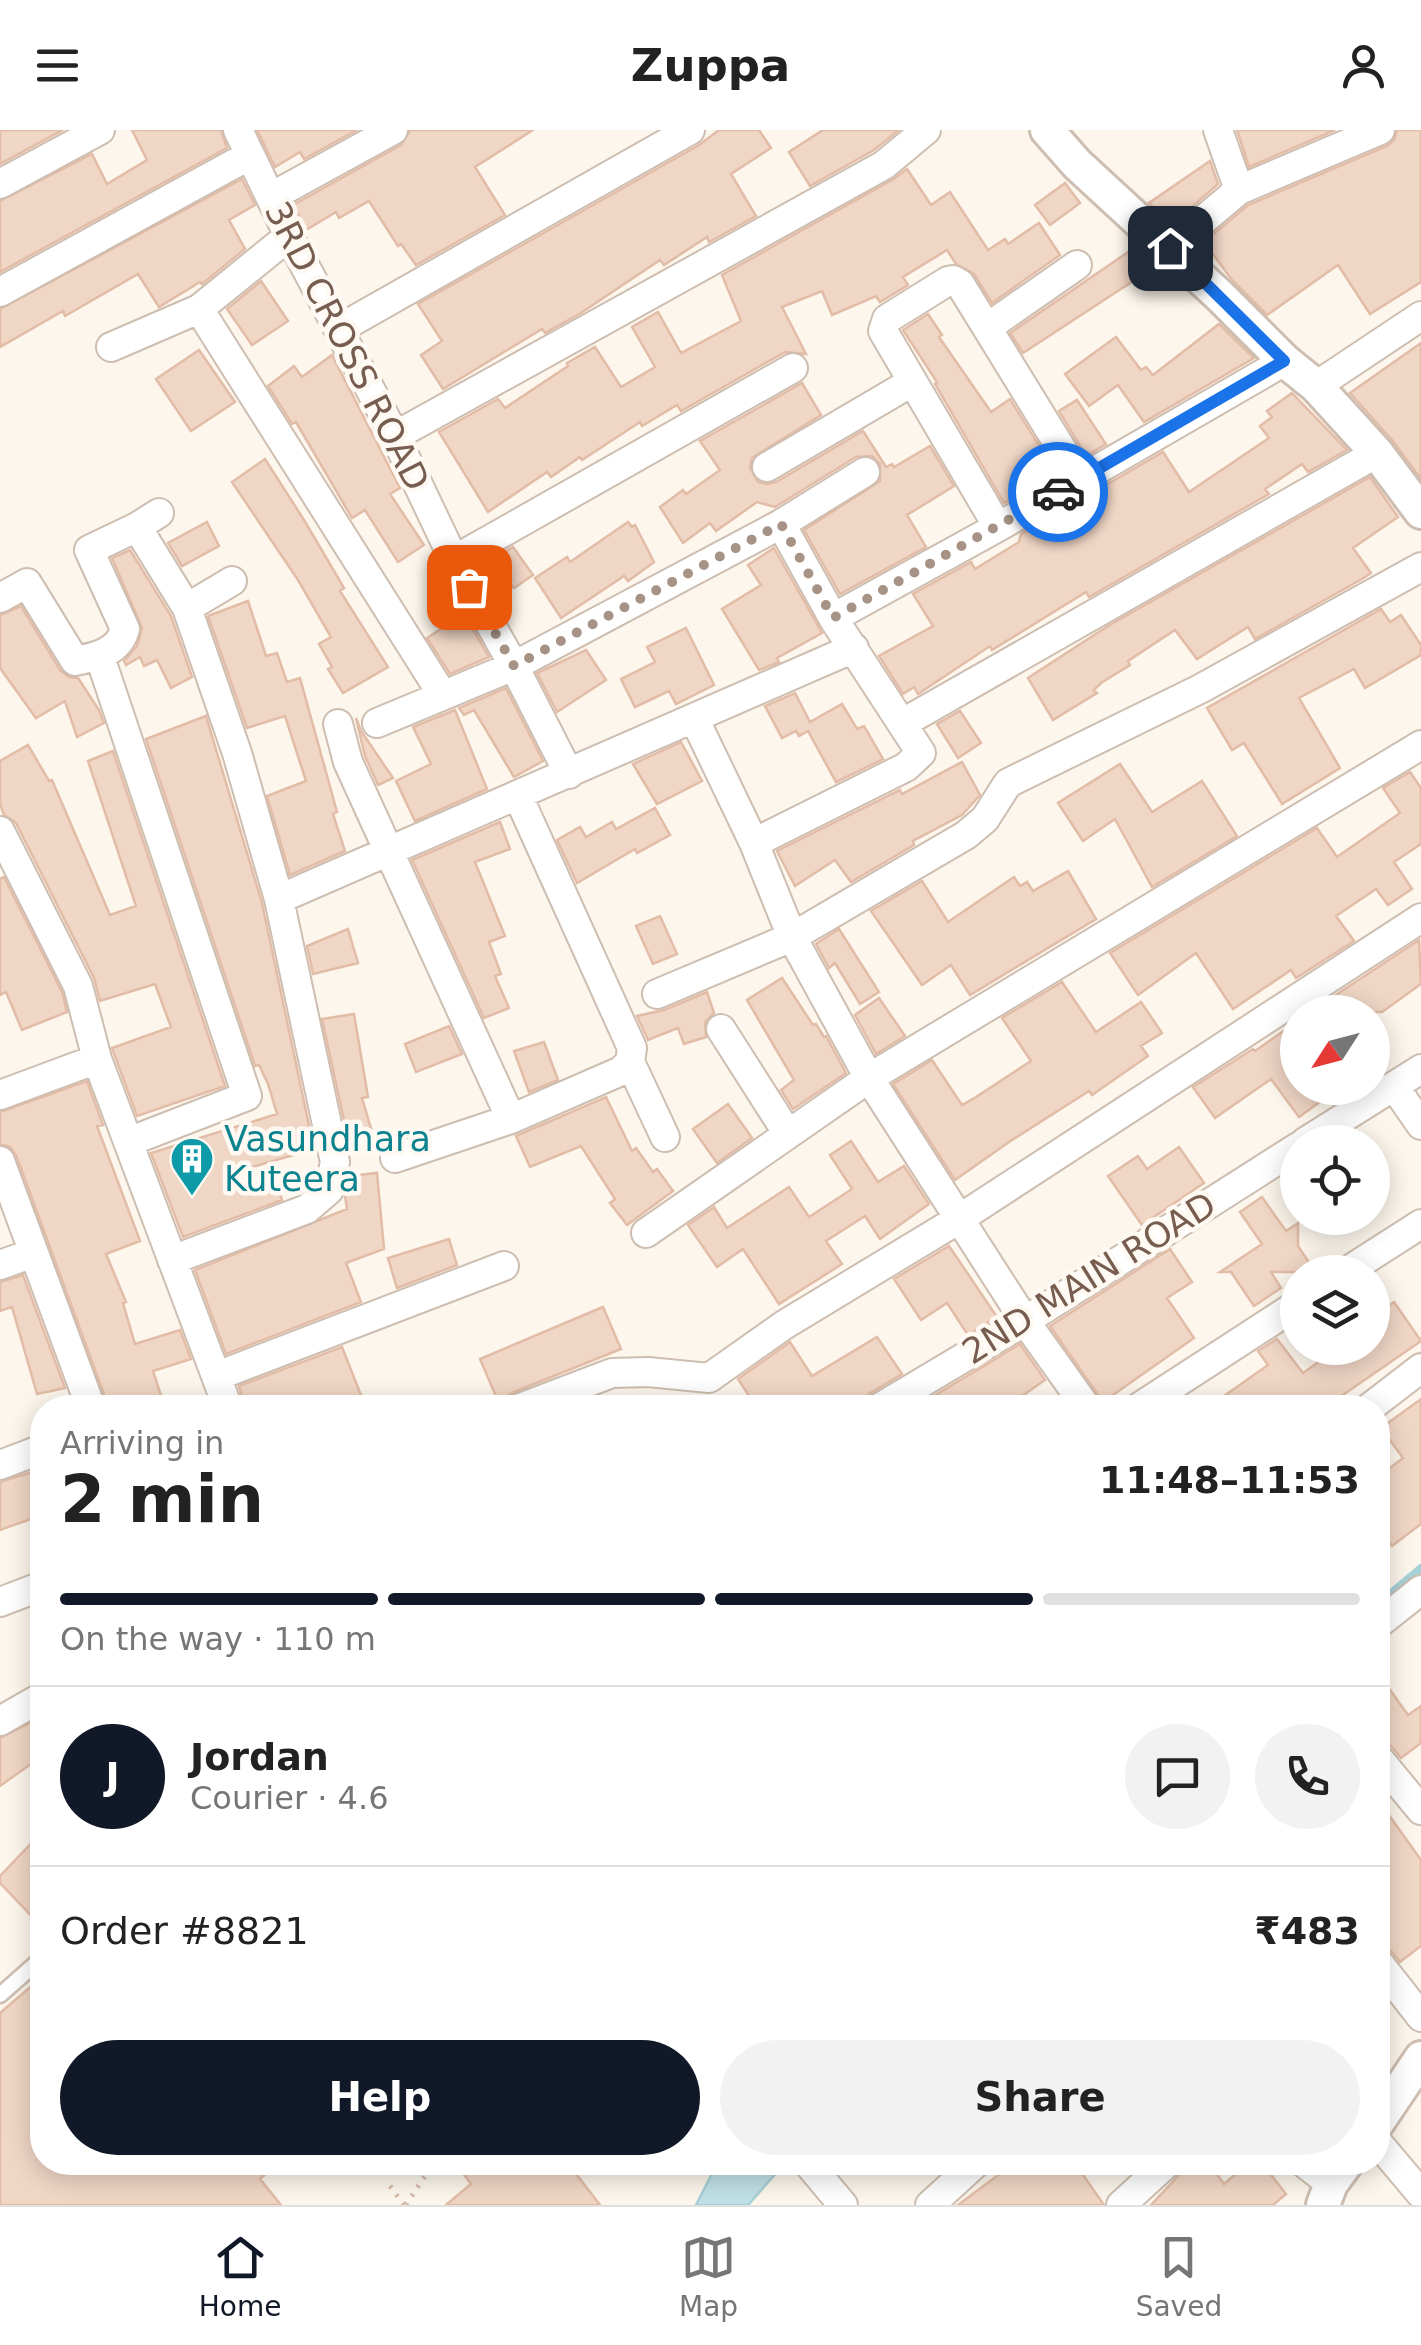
<!DOCTYPE html>
<meta charset="utf-8">
<style>
:root{--surface:#fff;--page:#f2f2f2;--text:#222;--muted:#767676;--line:#e0e0e0;--accent:#111827}
body{margin:0;font-family:"DejaVu Sans",sans-serif;background:var(--page);color:var(--text);height:100vh;display:flex;flex-direction:column;font-size:38px;white-space:nowrap}
*{box-sizing:border-box;margin:0}
p{font-size:32px;color:var(--muted)}
.icon{flex:none;width:55px;height:55px;fill:none;stroke:currentColor;stroke-width:2;stroke-linecap:round;stroke-linejoin:round}
.map{position:relative;flex:1;overflow:hidden}
.sheet{position:absolute;left:30px;top:1265px;width:1360px;height:780px;display:flex;flex-direction:column;background:var(--surface);border-radius:40px;box-shadow:0 5px 25px #0003}
.sheet>*{flex:none}
.needle{width:65px;rotate:234deg}
.controls{position:absolute;left:1280px;top:865px;display:grid;gap:20px}
.controls a{display:grid;place-items:center;width:110px;height:110px;border-radius:50%;background:var(--surface);box-shadow:0 5px 25px #0003;font-size:50px}
.pin{position:absolute;display:grid;place-items:center;width:85px;height:85px;color:#fff;margin:-42px;border-radius:20px;box-shadow:0 5px 15px #0006}
.courier{position:absolute;display:grid;place-items:center;width:100px;height:100px;margin:-50px;border:8px solid #1a73e8;border-radius:50%;background:#fff;color:#222;box-shadow:0 2px 12px #0007}
.headline em{font-style:normal;font-weight:700}
.headline div{display:flex;flex-direction:column-reverse}
.headline{display:flex;align-items:center;justify-content:space-between;height:170px;padding:0 30px}
h1{font-size:65px;font-weight:700;line-height:75px}
.bar{display:grid;grid-template-columns:repeat(4,1fr);gap:15px 10px;align-content:center;height:120px;padding:0 30px}
.bar i{height:12px;border-radius:8px;background:var(--line)}
.bar .current{background:var(--accent)}
.bar p{grid-column:span 4}
.line{display:flex;align-items:center;gap:25px;padding:0 30px;border-top:2px solid var(--line)}
.line div{flex:1}
.round{display:grid;place-items:center;flex:none;width:105px;height:105px;border-radius:52px;background:var(--page)}
.primary-button{display:flex;gap:20px;margin-top:auto;padding:20px 30px}
.primary-button a{flex:1;height:115px;border-radius:60px;background:var(--accent);color:#fff;font-size:40px;font-weight:700;line-height:115px;text-align:center}
.primary-button a+a{background:var(--page);color:var(--text)}
header{display:flex;justify-content:space-between;align-items:center;height:130px;padding:0 30px;background:var(--surface);font-size:45px;font-weight:700}
.tabs{display:flex;justify-content:space-around;align-items:center;height:140px;border-top:2px solid var(--line);background:var(--surface);font-size:28px;color:var(--muted)}
.tabs a{display:grid;justify-items:center;gap:5px}
.tabs .current{color:var(--accent)}
.map>svg:first-child{display:block}
.water{fill:#c1e1e6;stroke:#a7d0d7;stroke-width:2.5}
.lines{fill:none;stroke-linecap:round;stroke-linejoin:round}
.stream{stroke:#a7d0d7;stroke-width:8}
.building{fill:#f0d6c5;stroke:#e2bca6;stroke-width:2.5}
.service-casing{stroke:#cebeb1;stroke-width:19}
.minor-casing{stroke:#cebeb1;stroke-width:32}
.tertiary-casing{stroke:#cebeb1;stroke-width:38}
.path{stroke:#d6b9a7;stroke-width:5;stroke-dasharray:2.5 8;stroke-linecap:butt}
.service{stroke:#fff;stroke-width:14}
.minor{stroke:#fff;stroke-width:28}
.tertiary{stroke:#fff;stroke-width:32}
.done{stroke:#a69386;stroke-width:10;stroke-dasharray:0 18}
.route{stroke:#1a73e8;stroke-width:12}
.labels{text-anchor:middle;stroke-width:9;stroke-linejoin:round;paint-order:stroke}
.street-label{font-size:35px;fill:#775d4f;stroke:#fefaf3}
.culture-label{font-size:35px;fill:#0d838f;stroke:#fefaf3;text-anchor:start}
</style>
<header><svg class="icon" aria-label="menu" viewBox="0 0 24 24"><path d="M4 6h16M4 12h16M4 18h16"/></svg>Zuppa<svg class="icon" aria-label="person" viewBox="0 0 24 24"><circle cx="12" cy="8" r="4"/><path d="M4 21q1-7 8-7t8 7"/></svg></header>
<div class="map">
<svg width="1421" height="2075" viewBox="0 0 1421 2075">
<rect width="100%" height="100%" fill="#fcf6ec"/>
<path class="water" d="M718 2032H785V2033L748 2075H696Z"/>
<g class="lines">
<path class="stream" d="M1378 1474 1421 1438"/>
</g>
<path class="building" d="M0 0H63L0 34Z
M132 0H221L227 18 0 142V71L92 24 107 54 147 30Z
M257 0H357L304 29 300 22 275 37Z
M410 0H533L475 37 505 85 416 135 401 114 398 116 369 71 339 88 336 82 306 100 293 75 401 15Z
M719 0H759L771 18 731 44 756 86 709 112 707 107 664 135 660 130 581 183 545 203 542 199 443 259 421 225 442 211 418 174 699 15Z
M823 0H899L874 20 810 56 789 22Z
M1237 0H1335L1249 37Z
M1397 0H1421V152L1370 184 1338 135 1267 185 1232 150 1204 112 1248 75 1387 16 1394 10Z
M1210 31 1218 54 1184 84 1169 92 1149 73Z
M907 39 931 75 950 62 988 120 1005 109 1008 114 1039 93 1060 125 992 173 974 144 956 134 947 120 903 147 908 155 880 172 876 166 832 185 822 161 782 177 806 224 785 222 681 281 677 275 642 296 640 292 582 330 580 327 551 347 547 342 488 382 439 302 498 269 505 278 568 236 567 233 595 217 621 257 655 237 632 197 658 182 681 223 741 191 722 145 892 50Z
M242 49 255 75 229 90 245 119 202 154 200 152 159 177 138 144 65 186 63 181 0 217V179Z
M1065 53 1080 73 1050 95 1035 75Z
M1137 116 1156 136 1023 223 1010 203Z
M261 151 288 191 252 215 227 179Z
M928 184 942 205 939 207 991 282 1010 269 1056 343 1004 373 935 254 937 252 903 200Z
M1219 194 1254 228 1144 292 1118 255 1089 276 1065 244 1116 207 1141 240 1146 237 1153 245Z
M1421 213V349L1392 310 1350 263Z
M199 220 235 272 191 301 156 249Z
M332 225 400 358 390 364 424 415 398 432 365 380 352 388 296 292 292 294 268 256 294 236 302 247Z
M802 253 821 285 752 328 750 338 758 352 766 354 776 352 863 301 886 337 892 334 894 337 930 316 954 356 907 385 926 417 840 464 804 400 880 351V334L872 326 856 327 775 377 757 372 716 401 710 393 683 413 660 377 683 360 686 364 720 340 700 311Z
M1292 263 1347 320 1308 342 1302 334 1265 359 1269 364 1089 467 1086 462 992 520 990 516 918 564 914 557 903 564 879 526 933 496 913 464 971 432 975 439 1019 412 1021 404 1163 322 1189 362 1269 308 1260 296 1272 287 1267 281Z
M1077 270 1106 314 1086 326 1059 281Z
M265 329 304 390 344 458 340 461 388 537 343 563 328 539 332 537 319 514 331 507 298 450 232 352Z
M1370 347 1398 387 1353 418 1371 443 1362 449 1255 509 1248 497 1197 529 1175 500 1128 531 1130 535 1101 553 1094 560 1097 563 1053 590 1028 548 1108 496Z
M207 392 219 416 182 436 168 413Z
M628 392 632 397 635 395 654 432 628 451 624 446 561 488 535 448 567 427 570 432Z
M513 417 533 445 514 458 510 453 494 465 478 437Z
M774 418 822 503 777 528 779 532 759 540 722 479 761 455 748 435Z
M130 420 171 486 192 547 171 558 157 530 144 536 140 527 126 535 124 531 137 516 142 498 112 428Z
M248 471 266 526 277 523 287 552 300 548 337 682 333 684 345 721 290 745 267 666 306 651 285 586 247 598 208 486Z
M21 476 60 540 69 547 78 548 99 580 104 593 77 607 65 571 36 588 0 538V485Z
M1381 479 1390 492 1401 485 1421 515V525L1365 558 1354 539 1299 568 1340 638 1282 674 1244 613 1232 620 1207 578Z
M464 484 489 527 450 544 427 508Z
M686 498 714 555 676 574 669 561 635 577 621 549 655 532 647 517Z
M586 520 606 550 557 582 537 543Z
M506 558 543 631 514 647 474 580 464 585 459 578Z
M795 563 810 592 842 574 857 599 864 596 883 629 836 652 808 601 799 606 796 601 782 608 765 576Z
M455 580 487 659 415 691 396 651 431 634 413 597Z
M960 581 981 613 958 628 937 594Z
M206 586 262 773 314 1019 228 1044 231 1056 276 1052 282 1070 183 1107 151 1023 277 984 268 954 259 935 255 936 146 609Z
M356 588 361 601 393 648 378 655 365 626Z
M681 612 702 651 657 674 633 634Z
M28 615 49 651 52 650 110 785 136 776 88 631 113 621 225 956 137 986 112 918 171 897 155 854 100 871 94 848 16 693 4 685 0 674V631Z
M962 632 980 665 962 685 913 711 914 715 851 752 835 730 795 756 777 721 900 660 902 664Z
M1120 634 1152 682 1202 651 1237 706 1152 757 1115 689 1083 711 1058 673Z
M1410 642 1421 658V714L1394 732 1412 759 1388 775 1376 759 1336 786 1354 811 1296 848 1291 840 1233 879 1196 823 1138 865 1110 823 1317 698 1337 727 1400 683 1383 658Z
M655 678 670 705 637 723 635 719 577 753 557 710 580 697 586 707 612 692 616 699Z
M500 692 510 719 475 732 505 806 489 812 501 844 495 846 509 878 484 888 412 730Z
M1068 741 1096 789 970 865 951 835 922 855 871 781 922 751 948 792 1014 747 1020 756 1027 752 1033 761Z
M4 747 62 862 67 882 22 900 6 862 0 865V749Z
M660 786 677 824 653 834 636 796Z
M348 799 358 833 313 844 307 816Z
M839 799 879 862 860 874 835 833 829 838 816 814Z
M1419 810 1421 854 1382 882H1319L1316 878Z
M782 848 813 895 816 894 824 907 826 906 846 943 793 979 781 960 794 950 747 870Z
M1062 852 1096 902 1141 872 1162 903 1141 916 1148 926 1092 965 1089 961 1009 1012 955 1050 893 954 932 930 962 975 976 967 1031 931 1002 888Z
M707 862 714 883 705 892 706 907 684 914 678 898 648 910 637 886 664 880Z
M879 868 905 906 876 924 855 885Z
M354 884 368 967 362 968 372 1002 348 1009 322 889Z
M1298 891V958H1339L1299 987 1271 949 1215 988 1193 957 1253 919 1255 921Z
M449 896 462 924 416 942 405 914Z
M544 912 558 950 529 962 514 921Z
M87 951 103 995 97 996 140 1111 106 1124 126 1172 123 1173 135 1214 180 1200 191 1229 153 1241 165 1278H109L16 1025 10 1017 0 1014V982Z
M606 967 632 1021 636 1018 653 1042 657 1039 673 1061 627 1095 610 1073 615 1069 581 1016 530 1037 516 1006Z
M728 974 752 1008 717 1033 693 999Z
M851 1011 878 1052 904 1036 929 1074 880 1109 865 1086 826 1111 842 1134 779 1174 743 1119 717 1137 688 1095 714 1077 727 1098 789 1057 809 1087 852 1059 830 1025Z
M1179 1017 1204 1053 1142 1095 1108 1046 1138 1026 1147 1039Z
M377 1043 384 1119 346 1133 361 1172 226 1224 195 1140 347 1079 345 1065 350 1046Z
M1262 1067 1286 1101 1298 1093V1116L1315 1142H1271L1281 1158 1254 1176 1231 1142H1220L1262 1114 1240 1082Z
M449 1109 457 1135 397 1158 388 1128Z
M949 1116 997 1187 968 1205 947 1173 921 1190 894 1149Z
M1170 1119 1192 1152 1167 1168 1194 1208 1103 1272 1050 1196Z
M23 1145 65 1258 37 1264 12 1177 0 1181V1152Z
M1372 1157 1387 1177 1394 1172 1421 1211 1324 1278H1291L1285 1268 1271 1278H1207L1268 1235 1258 1221 1277 1209 1303 1243 1338 1218H1372Z
M603 1177 621 1219 514 1262 498 1271 480 1229Z
M877 1207 902 1244 869 1264 862 1278H757L738 1249 790 1212 812 1246Z
M1020 1214 1045 1250 1005 1278H914Z
M342 1217 366 1278H245L239 1256Z
M1421 1269V1394L1392 1416 1378 1397V1347L1403 1328 1381 1298Z
M42 1339V1385L0 1400V1352Z
M1378 1543 1408 1585 1421 1576V1613L1401 1628 1391 1616 1378 1611Z
M38 1589 42 1595V1626L0 1656V1608Z
M1378 1670 1421 1730V1816L1400 1832 1391 1821 1378 1815Z
M42 1702V1797L0 1753V1746Z
M42 1847V2032H278L260 2049 281 2075H0V1883Z
M455 2032H567L600 2075H446L471 2054Z
M994 2032H1074L1104 2075H958L1001 2043Z
M1185 2032H1208L1224 2054 1250 2032H1261L1286 2064 1273 2075H1151L1180 2044Z"/>
<g class="lines">
<defs>
<path id="service" d="M0 1865 42 1828"/>
<path id="minor" d="M238 0 289 106 395 306 454 430 514 536 569 644
M1218 0 1239 60
M0 54 100 0
M271 67 393 0
M1170 118 1239 60 1380 0
M0 162 250 25
M199 179 442 564
M988 197 1077 135
M339 199 690 0
M111 217 199 179 289 106
M1316 256 1421 186
M395 306 884 35 926 0
M767 337 912 252
M137 397 159 383
M998 397 883 201 887 189 948 151 953 150 960 154 1080 349
M454 430 793 238
M0 468 27 453 75 531C96 527 119 522 125 499L89 420 137 397 187 478 237 623 279 769 335 1032 329 1060 307 1079 172 1130
M187 478 232 451
M833 488 998 397 1285 231
M100 527 247 966 128 1012
M695 590 754 713 792 807 869 948 1025 1191 1087 1278
M377 593 514 536 781 394 865 342
M903 593 1377 323
M338 594 348 632 511 989
M0 701 78 856 97 929
M754 713 906 637 921 623 833 488 781 394
M279 769 854 518
M657 864 792 807 966 705 985 689 1008 653 1200 559 1421 437
M721 899 788 1004
M630 932 665 1007
M1394 956 1421 995
M0 965 97 929 228 1278
M1305 1012 1421 939
M395 1028 511 989 621 941 630 932 632 918 518 666
M0 1031 91 1278
M646 1103 869 948 1421 615
M0 1135 33 1123
M1346 1142 1421 1094
M217 1246 504 1136
M520 1278 612 1243 648 1242 709 1248 784 1195 959 1089 1421 788
M879 1278 1025 1191 1298 1017
M1138 1278 1298 1174
M1369 1278 1421 1238
M0 1335 42 1319
M0 1472 42 1456
M1378 1494 1421 1460
M0 1591 42 1567
M1378 1628 1421 1680
M1378 1832 1421 1887
M1378 2013 1421 2064
M807 2032 843 2075
M1303 2032 1331 2054
M930 2075 977 2032
M1121 2075 1168 2032"/>
<path id="tertiary" d="M1047 0 1077 34 1220 166 1285 231 1316 256 1377 323 1421 382
M1378 1992 1421 1928
M1323 2075 1331 2054 1347 2032"/>
</defs>
<use href="#service" class="service-casing"/>
<use href="#minor" class="minor-casing"/>
<use href="#tertiary" class="tertiary-casing"/>
<path class="path" d="M390 2056 404 2075
M406 2075 425 2046 414 2032"/>
<use href="#service" class="service"/>
<use href="#minor" class="minor"/>
<use href="#tertiary" class="tertiary"/>
</g>
<g class="lines">
<path class="done" d="M469 457 514 536 781 394 833 488 1058 362"/>
<path class="route" d="M1058 362 1284 231 1170 118"/>
</g>
<defs>
<symbol id="building-pin" viewBox="-11 -11 22 30"><path d="M0 17L-7.5 6A9.5 9.5 0 1 1 7.5 6Z" fill="#0f9aa8" stroke="#fefaf3"/><path d="M-4-6H4V6H1V3H-1V6H-4ZM-2.5-4.3h1.7v1.8h-1.7ZM.8-4.3h1.7v1.8H.8ZM-2.5-1h1.7V.8h-1.7ZM.8-1h1.7V.8H.8Z" fill="#fff"/></symbol>
</defs>
<g fill-rule="evenodd">
<use href="#building-pin" x="167" y="1004" width="50" height="68"/>
</g>
<g class="labels">
<g class="street-label">
<text transform="translate(347 216) rotate(63)" y="12">3RD CROSS ROAD</text>
<text transform="translate(1089 1148) rotate(-32)" y="12">2ND MAIN ROAD</text>
</g>
<g class="culture-label">
<text x="224" y="1021">Vasundhara<tspan x="224" dy="40">Kuteera</tspan></text>
</g>
</g>
</svg>
<div class="controls">
<a><svg class="needle" viewBox="-14 -14 28 28"><path d="M0-13l5 13h-10z" fill="#e53935"/><path d="M0 13l5-13h-10z" fill="#767676"/></svg></a>
<a><svg class="icon" aria-label="locate" viewBox="0 0 24 24"><circle cx="12" cy="12" r="6"/><path d="M12 2v4M12 18v4M2 12h4M18 12h4"/></svg></a>
<a><svg class="icon" aria-label="layers" viewBox="0 0 24 24"><path d="M12 4l9 5-9 5-9-5zM3 14l9 5 9-5"/></svg></a>
</div>
<div class="pin" style="left:469px;top:457px;background:#ea580c"><svg class="icon" aria-label="bag" viewBox="0 0 24 24"><path d="M5 8h14l-1 12H6zM9 8a3 3 0 0 1 6 0"/></svg></div>
<div class="pin" style="left:1170px;top:118px;background:#1f2937"><svg class="icon" aria-label="home" viewBox="0 0 24 24"><path d="M3 11l9-7 9 7M6 9v11h12V9"/></svg></div>
<div class="courier" style="left:1058px;top:362px"><svg class="icon" aria-label="car" viewBox="0 0 24 24"><path d="M5 17H2v-5l4-1 3-4h7l3 4 3 1v5h-3M9 17h6M6 11h13"/><circle cx="7" cy="17" r="2"/><circle cx="17" cy="17" r="2"/></svg></div>
<section class="sheet">
<div class="headline"><div><h1>2 min</h1><p>Arriving in</p></div><em>11:48–11:53</em></div>
<div class="bar"><i class="current"></i><i class="current"></i><i class="current"></i><i></i><p>On the way · 110 m</p></div>
<div class="line" style="height:180px"><b class="round" style="background:var(--accent);color:#fff">J</b><div><b>Jordan</b><p>Courier · 4.6</p></div><a class="round"><svg class="icon" aria-label="chat" viewBox="0 0 24 24"><path d="M4 5h16v11H9l-5 4z"/></svg></a><a class="round"><svg class="icon" aria-label="phone" viewBox="0 0 24 24"><path d="M5 4h4l2 5-3 2q2 4 5 5l2-3 5 2v4C11 20 4 13 5 4z"/></svg></a></div>
<div class="line" style="height:130px"><div>Order #8821</div><b>₹483</b></div>
<div class="primary-button"><a>Help</a><a>Share</a></div>
</section>
</div>
<nav class="tabs">
<a class="current"><svg class="icon" aria-label="home" viewBox="0 0 24 24"><path d="M3 11l9-7 9 7M6 9v11h12V9"/></svg>Home</a>
<a><svg class="icon" aria-label="map" viewBox="0 0 24 24"><path d="M3 6l6-2 6 2 6-2v14l-6 2-6-2-6 2zM9 4v14M15 6v14"/></svg>Map</a>
<a><svg class="icon" aria-label="saved" viewBox="0 0 24 24"><path d="M7 4h10v16l-5-4-5 4z"/></svg>Saved</a>
</nav>
